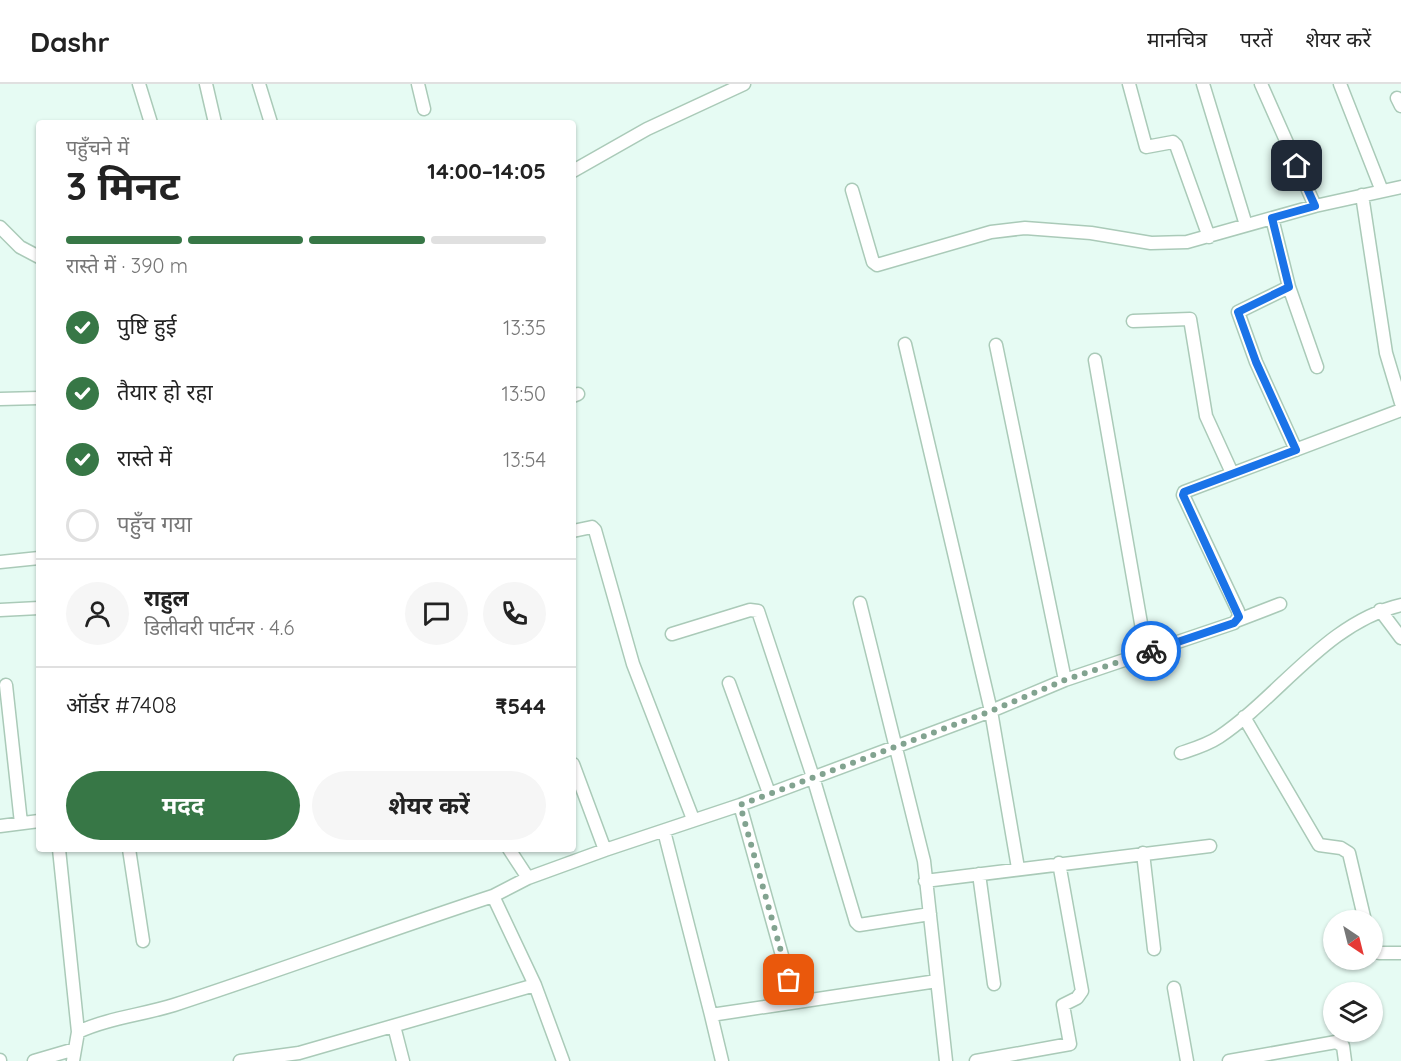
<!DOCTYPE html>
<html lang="hi">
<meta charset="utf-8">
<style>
:root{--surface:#fff;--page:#f6f6f6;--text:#222;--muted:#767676;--line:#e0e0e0;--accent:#377746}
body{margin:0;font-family:Quicksand,"Noto Sans Devanagari",sans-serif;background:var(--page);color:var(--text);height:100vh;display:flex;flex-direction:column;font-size:22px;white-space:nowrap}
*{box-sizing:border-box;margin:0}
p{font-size:20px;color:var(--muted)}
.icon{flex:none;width:33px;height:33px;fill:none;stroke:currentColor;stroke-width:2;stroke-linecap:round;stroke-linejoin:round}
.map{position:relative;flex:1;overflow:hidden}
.sheet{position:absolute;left:36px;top:36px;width:540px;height:732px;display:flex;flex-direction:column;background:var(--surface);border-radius:6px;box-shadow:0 2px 4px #0004}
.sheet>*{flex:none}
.needle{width:39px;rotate:145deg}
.buttons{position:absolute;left:1323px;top:826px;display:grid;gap:12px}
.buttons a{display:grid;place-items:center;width:60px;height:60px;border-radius:50%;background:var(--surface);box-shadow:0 2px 4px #0004;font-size:30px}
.pin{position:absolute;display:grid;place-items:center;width:51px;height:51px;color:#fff;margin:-26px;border-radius:12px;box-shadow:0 3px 9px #0006}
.courier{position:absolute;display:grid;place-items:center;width:60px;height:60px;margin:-30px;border:4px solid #1a73e8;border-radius:50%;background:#fff;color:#222;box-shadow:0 2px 8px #0007}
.summary em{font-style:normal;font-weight:700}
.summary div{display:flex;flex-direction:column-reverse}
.summary{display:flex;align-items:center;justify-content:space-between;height:102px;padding:0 30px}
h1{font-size:39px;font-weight:700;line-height:45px}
.bar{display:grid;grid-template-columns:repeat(4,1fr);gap:9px 6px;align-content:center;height:72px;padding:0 30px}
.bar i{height:8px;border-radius:4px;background:var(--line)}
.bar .active{background:var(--accent)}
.bar p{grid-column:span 4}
.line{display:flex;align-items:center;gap:15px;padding:0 30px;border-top:2px solid var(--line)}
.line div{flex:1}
.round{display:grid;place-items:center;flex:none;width:63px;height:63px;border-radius:32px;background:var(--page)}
ol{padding:0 30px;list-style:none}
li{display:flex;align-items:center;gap:18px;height:66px}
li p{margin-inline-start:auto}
li .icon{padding:6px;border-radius:50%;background:var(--accent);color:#fff;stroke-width:4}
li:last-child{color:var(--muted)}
li i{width:33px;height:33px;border:3px solid var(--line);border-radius:50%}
.cta{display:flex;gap:12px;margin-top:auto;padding:12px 30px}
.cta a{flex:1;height:69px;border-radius:36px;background:var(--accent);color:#fff;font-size:24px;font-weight:700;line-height:69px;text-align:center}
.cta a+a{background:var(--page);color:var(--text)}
header{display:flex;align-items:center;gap:36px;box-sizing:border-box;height:84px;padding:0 30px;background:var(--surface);border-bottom:2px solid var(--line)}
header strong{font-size:28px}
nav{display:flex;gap:33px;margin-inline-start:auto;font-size:21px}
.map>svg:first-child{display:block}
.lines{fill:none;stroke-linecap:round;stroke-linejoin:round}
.street-casing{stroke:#aacab8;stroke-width:15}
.street{stroke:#fff;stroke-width:12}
.done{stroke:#82a390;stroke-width:6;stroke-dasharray:0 10.8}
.route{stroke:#1a73e8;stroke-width:8}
</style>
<header>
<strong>Dashr</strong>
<nav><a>मानचित्र</a><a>परतें</a><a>शेयर करें</a></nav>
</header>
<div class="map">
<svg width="1401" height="977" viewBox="0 0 1401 977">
<rect width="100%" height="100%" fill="#e6fbf3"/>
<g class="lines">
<defs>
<path id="street" d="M139 0 151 39
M206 0 215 39
M259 0 271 39
M418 0 424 25
M1129 0 1146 63 1173 58 1176 61 1209 153
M1203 0 1246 141
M1261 0 1315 122
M1340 0 1382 107
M1397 14 1401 22
M573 87 647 45 744 0
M852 106 873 178 877 181 991 148 1025 144 1091 149 1151 159 1187 158 1315 122 1401 103
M1362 111 1386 269 1401 319
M1272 134 1289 203 1317 283
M0 143 20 163 39 173
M1289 203 1238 228 1256 278 1296 366
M1133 237 1190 235 1206 332 1232 389
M905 260 991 627 1018 784
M996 261 1065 596
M1095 276 1146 568
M573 312 578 310
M0 315 39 314
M573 447 592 443 595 446 633 580 693 735
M0 478 39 474
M860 519 924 777 946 977
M0 526 39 524
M1380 526 1401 554
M1236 537 1280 520
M672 550 750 526 758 527 813 693 856 838 859 841 930 830
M729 599 769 709
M6 601 21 739
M1244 633 1319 761 1341 764 1349 769 1365 837
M1181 669C1193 665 1207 661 1219 653 1280 612 1327 538 1401 521
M573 680 605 766 740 721 991 627 1065 596 1234 539 1239 533 1238 527 1183 411 1184 408 1401 326
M740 721 795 918
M0 742 39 737
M664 747 711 931 937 897
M59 765 78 948 73 977
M129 765 143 857
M509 765 528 794
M1143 769 1154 865
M979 790 994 900
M925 797 1210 762
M493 812 528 794 605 766
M1372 864 1379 869H1401
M1174 904 1187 977
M711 931 722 977
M394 942 403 977
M78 948C108 934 142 931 174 921 281 886 386 847 493 812L535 901 563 977
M0 976V977
M34 977 75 965
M240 977 299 969 535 901
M976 977 1070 960 1063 921 1077 914 1082 907 1059 779
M1229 977 1336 958 1343 962 1345 977"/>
</defs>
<use href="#street" class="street-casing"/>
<use href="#street" class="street"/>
</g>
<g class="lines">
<path class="done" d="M789 896 740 721 991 627 1065 596 1151 567"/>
<path class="route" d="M1151 567 1234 539 1239 533 1183 411 1184 408 1296 366 1256 278 1238 228 1289 203 1272 134 1315 122 1297 82"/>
</g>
</svg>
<div class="buttons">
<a><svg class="needle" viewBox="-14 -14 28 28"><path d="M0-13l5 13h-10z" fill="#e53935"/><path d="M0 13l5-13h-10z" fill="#767676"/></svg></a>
<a><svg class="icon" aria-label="layers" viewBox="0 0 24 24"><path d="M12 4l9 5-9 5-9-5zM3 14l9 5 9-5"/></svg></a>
</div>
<div class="pin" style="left:789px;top:896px;background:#ea580c"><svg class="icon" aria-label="bag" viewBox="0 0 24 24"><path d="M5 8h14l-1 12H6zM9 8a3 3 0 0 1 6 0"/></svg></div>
<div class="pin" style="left:1297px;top:82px;background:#1f2937"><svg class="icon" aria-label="home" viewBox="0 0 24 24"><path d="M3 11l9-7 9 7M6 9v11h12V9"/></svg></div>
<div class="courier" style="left:1151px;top:567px"><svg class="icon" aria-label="bike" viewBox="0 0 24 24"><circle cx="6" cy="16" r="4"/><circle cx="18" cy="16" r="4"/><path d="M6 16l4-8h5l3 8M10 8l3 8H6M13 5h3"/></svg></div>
<section class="sheet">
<div class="summary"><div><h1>3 मिनट</h1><p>पहुँचने में</p></div><em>14:00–14:05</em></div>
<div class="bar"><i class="active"></i><i class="active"></i><i class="active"></i><i></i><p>रास्ते में · 390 m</p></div>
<ol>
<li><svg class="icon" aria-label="check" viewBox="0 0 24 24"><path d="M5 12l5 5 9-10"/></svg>पुष्टि हुई<p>13:35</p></li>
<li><svg class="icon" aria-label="check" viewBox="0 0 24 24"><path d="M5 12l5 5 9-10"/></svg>तैयार हो रहा<p>13:50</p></li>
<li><svg class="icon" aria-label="check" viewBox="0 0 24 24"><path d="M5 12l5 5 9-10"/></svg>रास्ते में<p>13:54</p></li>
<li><i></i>पहुँच गया</li>
</ol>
<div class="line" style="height:108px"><a class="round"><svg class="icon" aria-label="person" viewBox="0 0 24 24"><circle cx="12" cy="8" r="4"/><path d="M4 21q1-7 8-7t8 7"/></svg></a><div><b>राहुल</b><p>डिलीवरी पार्टनर · 4.6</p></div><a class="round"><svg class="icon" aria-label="chat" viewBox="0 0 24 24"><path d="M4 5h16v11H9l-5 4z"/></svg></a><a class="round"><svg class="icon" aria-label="phone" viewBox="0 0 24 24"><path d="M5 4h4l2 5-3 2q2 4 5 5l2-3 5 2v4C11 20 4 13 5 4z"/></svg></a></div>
<div class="line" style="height:78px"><div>ऑर्डर #7408</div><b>₹544</b></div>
<div class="cta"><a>मदद</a><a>शेयर करें</a></div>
</section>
</div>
